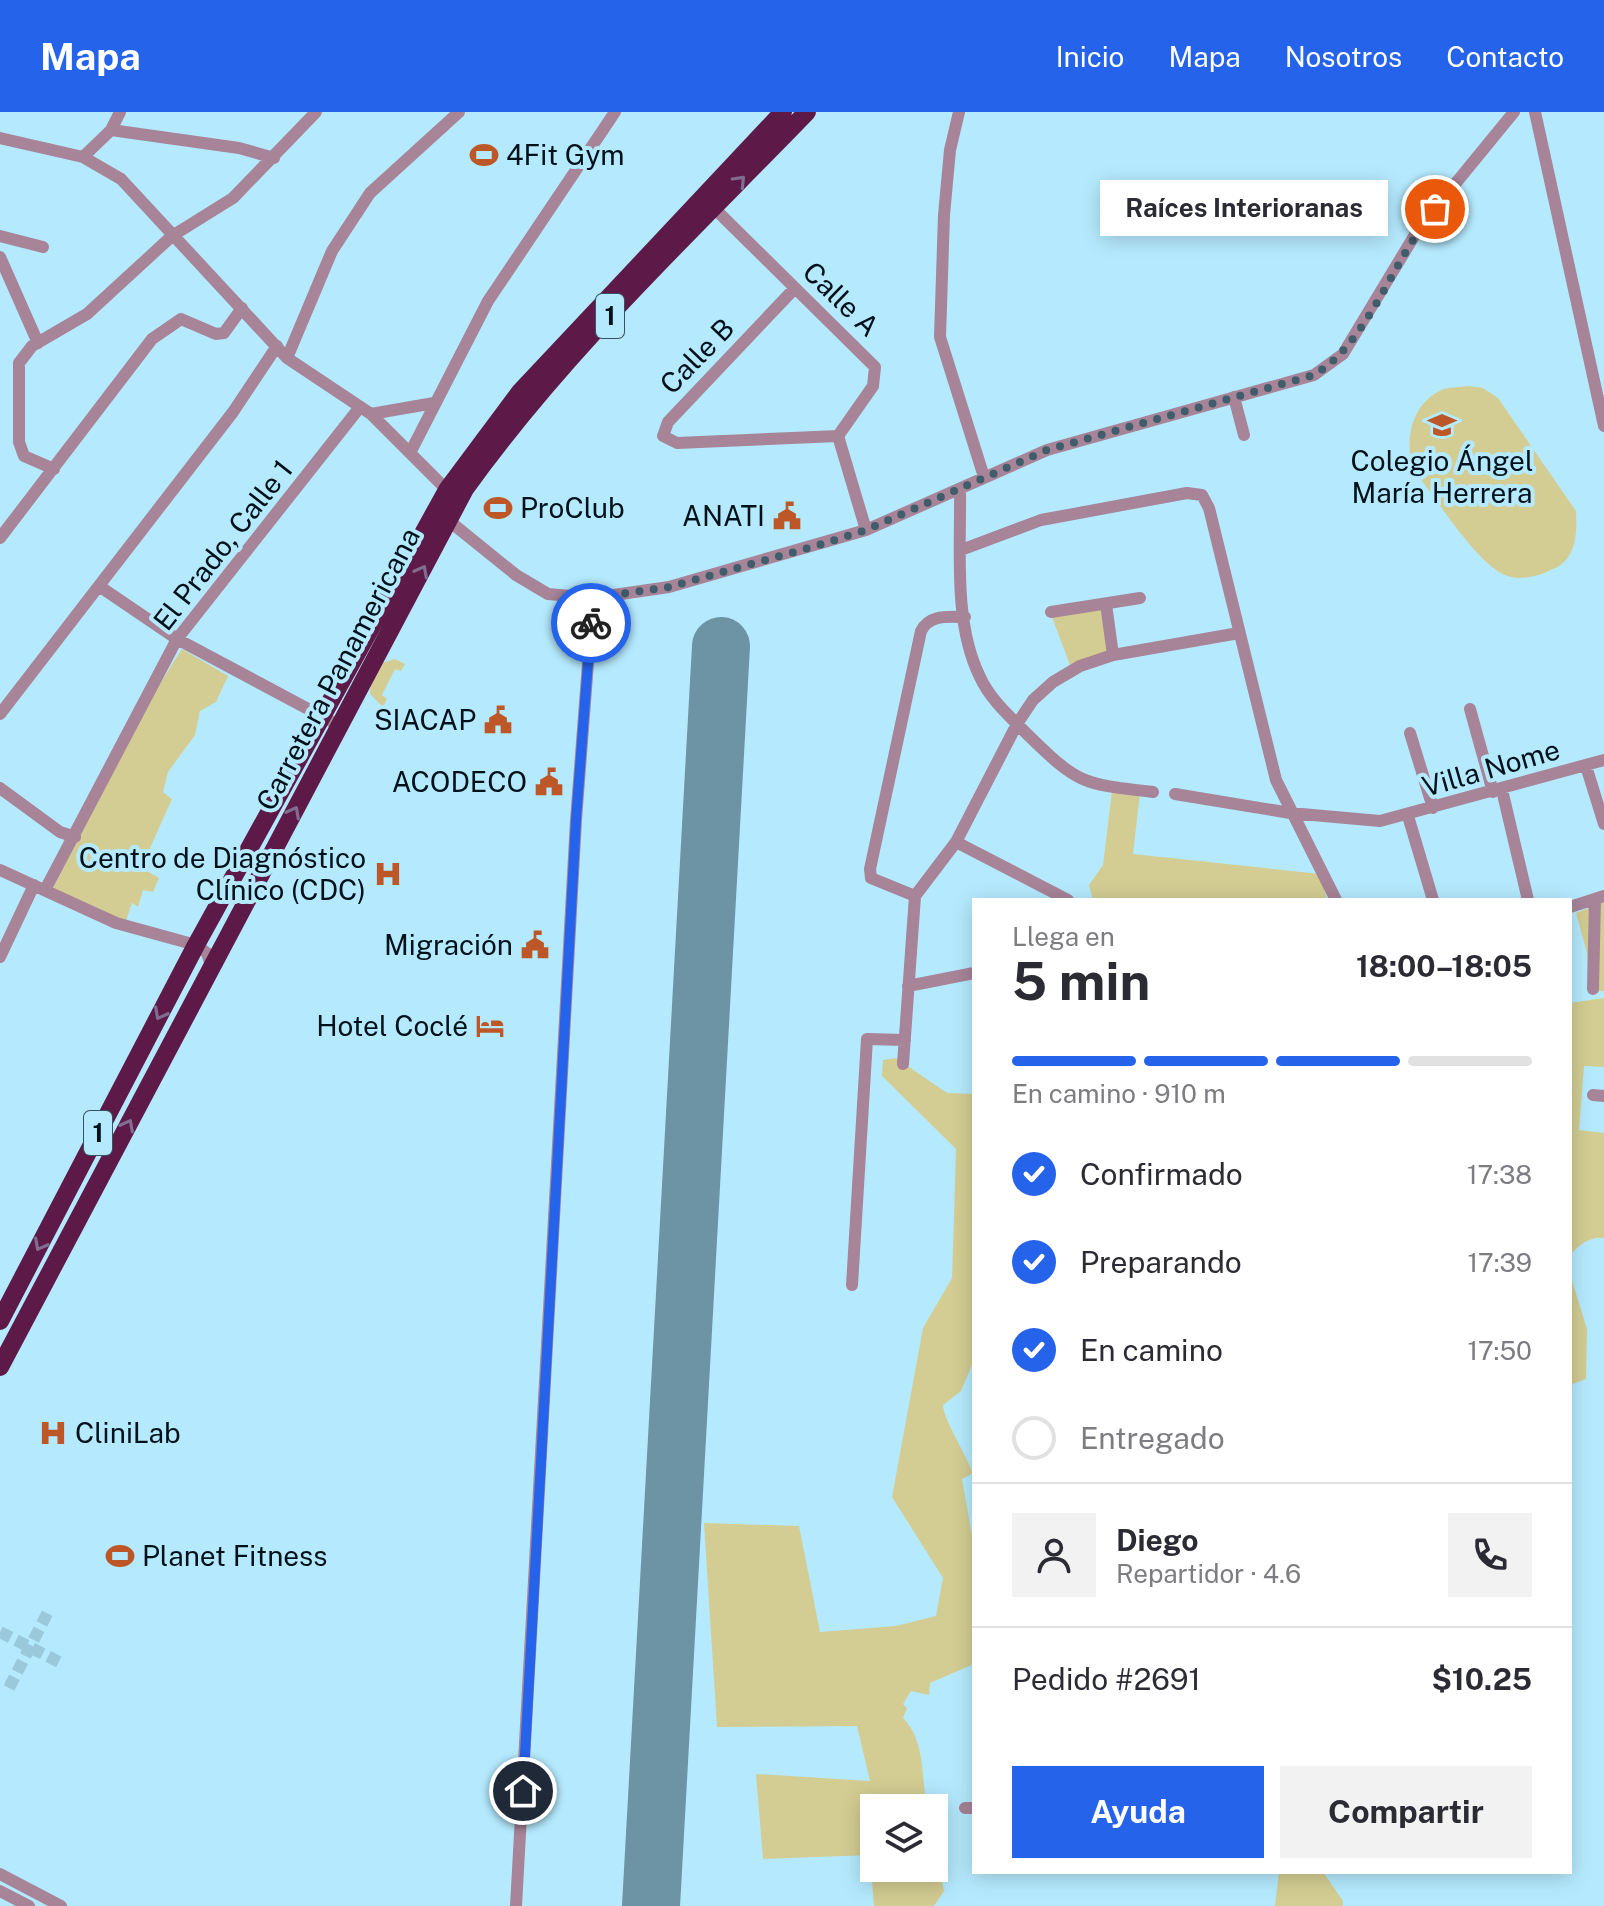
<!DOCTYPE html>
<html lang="es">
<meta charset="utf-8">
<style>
:root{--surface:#fff;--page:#f2f2f3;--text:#2b2b33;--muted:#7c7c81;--line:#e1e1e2;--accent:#2563eb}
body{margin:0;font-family:"Public Sans",sans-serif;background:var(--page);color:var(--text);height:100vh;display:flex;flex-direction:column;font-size:30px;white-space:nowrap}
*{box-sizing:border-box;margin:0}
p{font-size:26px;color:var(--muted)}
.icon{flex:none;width:44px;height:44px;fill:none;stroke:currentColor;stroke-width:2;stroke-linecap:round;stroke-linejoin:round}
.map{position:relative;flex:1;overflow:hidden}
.panel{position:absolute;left:972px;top:786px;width:600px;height:976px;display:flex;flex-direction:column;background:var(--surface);border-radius:0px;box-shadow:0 4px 20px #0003}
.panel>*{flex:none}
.fabs{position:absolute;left:860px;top:1682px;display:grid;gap:16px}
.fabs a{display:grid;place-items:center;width:88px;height:88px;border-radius:0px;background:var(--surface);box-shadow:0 4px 20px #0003;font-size:40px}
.pin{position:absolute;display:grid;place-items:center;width:68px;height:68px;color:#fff;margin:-34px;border:4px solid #fff;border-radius:50%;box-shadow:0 2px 8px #0007}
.courier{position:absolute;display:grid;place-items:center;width:80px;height:80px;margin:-40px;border:6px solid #2563eb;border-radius:50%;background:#fff;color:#222;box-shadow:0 2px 10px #0007}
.bubble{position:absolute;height:56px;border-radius:0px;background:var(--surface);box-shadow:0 4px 20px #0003;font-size:26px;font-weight:700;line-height:56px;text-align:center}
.overview em{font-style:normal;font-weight:700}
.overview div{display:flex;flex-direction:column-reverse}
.overview{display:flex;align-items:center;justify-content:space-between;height:136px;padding:0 40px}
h1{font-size:52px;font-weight:700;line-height:60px}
.bar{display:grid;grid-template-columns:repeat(4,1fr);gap:12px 8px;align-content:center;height:96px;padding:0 40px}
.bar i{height:10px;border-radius:6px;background:var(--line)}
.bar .current{background:var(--accent)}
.bar p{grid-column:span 4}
.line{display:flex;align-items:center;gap:20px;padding:0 40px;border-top:2px solid var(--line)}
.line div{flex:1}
.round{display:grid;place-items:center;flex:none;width:84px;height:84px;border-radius:0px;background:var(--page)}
ol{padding:0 40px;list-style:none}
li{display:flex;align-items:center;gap:24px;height:88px}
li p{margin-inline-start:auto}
li .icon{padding:8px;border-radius:50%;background:var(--accent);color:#fff;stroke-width:4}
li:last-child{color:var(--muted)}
li i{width:44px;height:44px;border:4px solid var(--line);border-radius:50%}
.cta{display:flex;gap:16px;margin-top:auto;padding:16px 40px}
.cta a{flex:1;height:92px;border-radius:0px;background:var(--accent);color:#fff;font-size:32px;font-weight:700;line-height:92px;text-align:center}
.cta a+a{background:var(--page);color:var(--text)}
header{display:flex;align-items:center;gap:48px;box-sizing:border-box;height:112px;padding:0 40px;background:var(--accent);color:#fff}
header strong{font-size:38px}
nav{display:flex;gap:44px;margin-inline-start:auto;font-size:28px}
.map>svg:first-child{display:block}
.green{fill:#d3cd93}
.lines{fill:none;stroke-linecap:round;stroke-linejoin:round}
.runway{stroke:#6d94a4;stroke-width:58}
.minor-tunnel{stroke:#9ac9dc;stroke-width:12;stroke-dasharray:12 6;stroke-linecap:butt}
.minor{stroke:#a78498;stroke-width:12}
.highway{stroke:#5d1947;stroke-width:18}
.oneway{stroke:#806d90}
.done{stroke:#3f5d6a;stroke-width:8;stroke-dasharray:0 14.4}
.route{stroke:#2563eb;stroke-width:10}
.labels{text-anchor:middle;stroke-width:8;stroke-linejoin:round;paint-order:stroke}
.shield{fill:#b5eafe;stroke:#36525e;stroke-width:2}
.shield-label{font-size:26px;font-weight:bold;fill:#00111a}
.poi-label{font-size:28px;fill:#00111a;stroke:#b5eafe;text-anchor:end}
.street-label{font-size:28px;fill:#00111a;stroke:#b5eafe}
</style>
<header>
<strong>Mapa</strong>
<nav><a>Inicio</a><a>Mapa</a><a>Nosotros</a><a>Contacto</a></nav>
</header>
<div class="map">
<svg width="1604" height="1794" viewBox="0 0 1604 1794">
<rect width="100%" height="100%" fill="#b5eafe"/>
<path class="green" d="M1469 274 1483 276 1498 286 1576 399C1577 421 1577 447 1553 457 1541 463 1525 468 1511 465 1481 460 1434 383 1414 358 1403 329 1412 289 1444 277 1452 275 1462 275 1469 274Z
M1103 497 1110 539 1070 553 1052 505Z
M182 537 228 564 216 590 200 599 195 623 168 660 163 680 172 687 150 736 158 744 147 759 159 766 153 780 143 778 138 795 132 791 125 812 51 780C93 699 132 613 182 537Z
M395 547 405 552 401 559 395 557 382 583 387 587 383 595 370 582 371 569 379 552Z
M1112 679 1140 681 1133 742 1320 762 1327 788H1093L1089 773 1103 753Z
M1604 790V879L1589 880 1587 841 1576 801Z
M1604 886V955L1584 954 1579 1018 1604 1021V1126C1590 1124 1579 1133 1570 1143V891Z
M896 946 947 981 974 982V1248L961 1279 943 1293C943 1306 966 1343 973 1361L962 1367 974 1435V1552L930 1571 929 1583 911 1579 903 1592 907 1596 903 1606C926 1629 921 1666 927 1696H874V1756H934V1730L944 1779 934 1794H874L870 1743 763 1747 756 1662 870 1669 857 1614 717 1615 704 1411 799 1414 820 1520 896 1514 936 1504 943 1466 892 1385 923 1216 952 1166 956 1037 882 964 883 948Z
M1570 1162 1587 1217 1586 1267 1570 1273Z
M1279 1760H1323L1343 1789V1794H1275Z"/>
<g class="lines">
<path class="runway" d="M651 1794 721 534"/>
<path class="minor-tunnel" d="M0 1520 61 1551
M9 1576 50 1496"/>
<path class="minor" d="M959 0 950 38 944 103 940 225 984 365
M1535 0 1604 314
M111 18 239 36 274 46
M0 26 83 45 121 67 287 246 371 302 447 378
M83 45 111 18 120 0
M714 96 875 255 873 274 838 324 866 418
M0 124 43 135
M0 145 38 231
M795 176 668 310 663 324 677 331 838 324
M287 246 332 139 370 81 459 0
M1234 285 1244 323
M371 302 434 291
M410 341 488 189 615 0
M54 357 24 344 19 330V251L32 234 87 202 172 124 233 86 316 0
M960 377C961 436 953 511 980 565 990 587 1009 604 1026 621 1078 672 1081 672 1153 680
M448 408 516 463 548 482 593 486 669 475 866 418 1047 338 1314 263 1343 242 1419 116 1514 0
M0 426 152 227 181 207 216 222 224 221 242 196
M961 438 1041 408 1187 381 1202 383 1209 396 1276 668 1336 788
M99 474 177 527 340 614
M1106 492 1113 543
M1051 500 1140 486
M1470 597 1493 680
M0 602 233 300 277 234
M1410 621 1433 696
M1586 654 1604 712
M0 676 60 720 75 725
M1502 678 1528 788
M1175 682 1290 701 1380 709 1604 648
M1408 704 1433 788
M956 730 1068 788
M0 758 116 811 196 833 207 841 212 856
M45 778 177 527 360 295
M915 784 871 766 870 757 921 519C930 502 948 505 965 505
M1570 795 1604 784
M0 845 34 773
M908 874 974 861
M1593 877 1595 787
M903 952 915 784 956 730 1017 612 1033 588 1053 570 1080 554 1113 543 1239 521
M1593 983 1604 984
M852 1173 867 927 905 928
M965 1696H974
M0 1762 61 1794
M0 1779 29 1794
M516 1794 576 708 593 486"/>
<path class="highway" d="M0 1209 196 833 447 378 520 280 783 0
M0 1255 465 377C564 239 689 122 807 0"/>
</g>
<defs><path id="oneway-chevron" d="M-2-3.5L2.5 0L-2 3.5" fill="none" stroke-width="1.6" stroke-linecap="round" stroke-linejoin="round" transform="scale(2)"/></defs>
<g class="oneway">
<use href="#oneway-chevron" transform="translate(740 69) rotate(-46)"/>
<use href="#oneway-chevron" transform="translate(422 459) rotate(-62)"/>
<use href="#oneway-chevron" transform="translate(294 700) rotate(-62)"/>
<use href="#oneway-chevron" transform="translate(160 902) rotate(118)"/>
<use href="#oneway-chevron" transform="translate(128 1013) rotate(-62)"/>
<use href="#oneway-chevron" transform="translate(40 1133) rotate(118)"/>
</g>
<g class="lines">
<path class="done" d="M591 511 593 486 669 475 816 434 866 418 1047 338 1314 263C1369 230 1393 147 1435 97"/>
<path class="route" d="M523 1679 576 708 591 511"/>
</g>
<defs>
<symbol id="stadium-bare" viewBox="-9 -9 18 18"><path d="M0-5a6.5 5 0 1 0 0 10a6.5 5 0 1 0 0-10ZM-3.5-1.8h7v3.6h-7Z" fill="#bd5728" stroke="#b5eafe" stroke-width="2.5" paint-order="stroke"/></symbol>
<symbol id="school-bare" viewBox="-9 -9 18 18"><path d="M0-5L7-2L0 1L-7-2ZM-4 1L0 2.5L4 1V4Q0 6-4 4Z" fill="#bd5728" stroke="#b5eafe" stroke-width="2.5" paint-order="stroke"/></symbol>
<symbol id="civic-bare" viewBox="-9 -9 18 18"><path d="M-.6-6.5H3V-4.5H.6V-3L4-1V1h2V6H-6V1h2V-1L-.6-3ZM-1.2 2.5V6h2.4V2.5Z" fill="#bd5728" stroke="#b5eafe" stroke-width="2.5" paint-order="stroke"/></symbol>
<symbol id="hospital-bare" viewBox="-9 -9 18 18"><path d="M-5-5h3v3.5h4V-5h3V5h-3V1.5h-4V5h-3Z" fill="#bd5728" stroke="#b5eafe" stroke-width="2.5" paint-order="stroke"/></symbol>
<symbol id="hotel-bare" viewBox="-9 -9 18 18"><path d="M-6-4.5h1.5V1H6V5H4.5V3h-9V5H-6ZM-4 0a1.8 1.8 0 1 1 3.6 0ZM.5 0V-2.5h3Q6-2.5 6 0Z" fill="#bd5728" stroke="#b5eafe" stroke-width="2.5" paint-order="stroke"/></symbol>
</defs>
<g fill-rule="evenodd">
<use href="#stadium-bare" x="464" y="23" width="40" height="40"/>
<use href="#school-bare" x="1422" y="293" width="40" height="40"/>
<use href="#stadium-bare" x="478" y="376" width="40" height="40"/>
<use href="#civic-bare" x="767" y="384" width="40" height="40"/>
<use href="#civic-bare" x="478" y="588" width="40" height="40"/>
<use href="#civic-bare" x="529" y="650" width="40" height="40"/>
<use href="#hospital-bare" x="368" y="742" width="40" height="40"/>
<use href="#civic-bare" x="515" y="813" width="40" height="40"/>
<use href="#hotel-bare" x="470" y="894" width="40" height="40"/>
<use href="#hospital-bare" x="33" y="1301" width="40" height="40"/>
<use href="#stadium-bare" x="100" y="1424" width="40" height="40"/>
</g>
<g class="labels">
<g class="shield">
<rect x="596" y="182" width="28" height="44" rx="6"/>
<rect x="84" y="999" width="28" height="44" rx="6"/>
</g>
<g class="shield-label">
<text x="610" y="213">1</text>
<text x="98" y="1030">1</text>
</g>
<g class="poi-label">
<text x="506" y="53" text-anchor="start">4Fit Gym</text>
<text x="1442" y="359" text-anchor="middle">Colegio Ángel<tspan x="1442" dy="32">María Herrera</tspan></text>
<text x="520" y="406" text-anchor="start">ProClub</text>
<text x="765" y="414">ANATI</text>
<text x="476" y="618">SIACAP</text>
<text x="527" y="680">ACODECO</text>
<text x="366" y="756">Centro de Diagnóstico<tspan x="366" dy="32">Clínico (CDC)</tspan></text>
<text x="513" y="843">Migración</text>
<text x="468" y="924">Hotel Coclé</text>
<text x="75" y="1331" text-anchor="start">CliniLab</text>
<text x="142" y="1454" text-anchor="start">Planet Fitness</text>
</g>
<g class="street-label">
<text transform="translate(841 187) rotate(44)" y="10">Calle A</text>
<text transform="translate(697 244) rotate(-46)" y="10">Calle B</text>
<text transform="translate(223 433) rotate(-52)" y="10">El Prado, Calle 1</text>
<text transform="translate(338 557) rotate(-62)" y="10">Carretera Panamericana</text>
<text transform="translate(1491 656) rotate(-16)" y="10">Villa Nome</text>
</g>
</g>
</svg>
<div class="fabs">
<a><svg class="icon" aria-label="layers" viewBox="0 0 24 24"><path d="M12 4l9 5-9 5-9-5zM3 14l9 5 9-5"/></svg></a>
</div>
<div class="pin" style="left:1435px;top:97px;background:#ea580c"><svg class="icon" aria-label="bag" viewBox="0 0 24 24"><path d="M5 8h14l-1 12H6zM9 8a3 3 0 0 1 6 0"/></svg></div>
<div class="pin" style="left:523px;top:1679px;background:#1f2937"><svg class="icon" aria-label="home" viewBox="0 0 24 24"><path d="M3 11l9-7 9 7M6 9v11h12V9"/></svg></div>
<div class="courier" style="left:591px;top:511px"><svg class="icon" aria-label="bike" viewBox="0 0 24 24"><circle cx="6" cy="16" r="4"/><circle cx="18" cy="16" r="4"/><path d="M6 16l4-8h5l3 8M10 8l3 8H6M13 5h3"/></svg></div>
<div class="bubble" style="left:1100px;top:68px;width:288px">Raíces Interioranas</div>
<section class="panel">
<div class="overview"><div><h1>5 min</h1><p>Llega en</p></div><em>18:00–18:05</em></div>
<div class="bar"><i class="current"></i><i class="current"></i><i class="current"></i><i></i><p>En camino · 910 m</p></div>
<ol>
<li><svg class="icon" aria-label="check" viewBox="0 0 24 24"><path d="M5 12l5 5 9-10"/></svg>Confirmado<p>17:38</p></li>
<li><svg class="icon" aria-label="check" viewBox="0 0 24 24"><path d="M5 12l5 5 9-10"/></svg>Preparando<p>17:39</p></li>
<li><svg class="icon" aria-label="check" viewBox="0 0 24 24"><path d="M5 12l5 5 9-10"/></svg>En camino<p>17:50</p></li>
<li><i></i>Entregado</li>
</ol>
<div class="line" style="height:144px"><a class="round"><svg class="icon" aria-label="person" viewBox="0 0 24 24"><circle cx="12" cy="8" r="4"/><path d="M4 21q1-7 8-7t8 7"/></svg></a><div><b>Diego</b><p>Repartidor · 4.6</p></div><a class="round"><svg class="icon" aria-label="phone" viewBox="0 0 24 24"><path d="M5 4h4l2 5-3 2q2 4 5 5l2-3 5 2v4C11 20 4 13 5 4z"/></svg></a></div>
<div class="line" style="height:104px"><div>Pedido #2691</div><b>$10.25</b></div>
<div class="cta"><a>Ayuda</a><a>Compartir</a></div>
</section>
</div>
